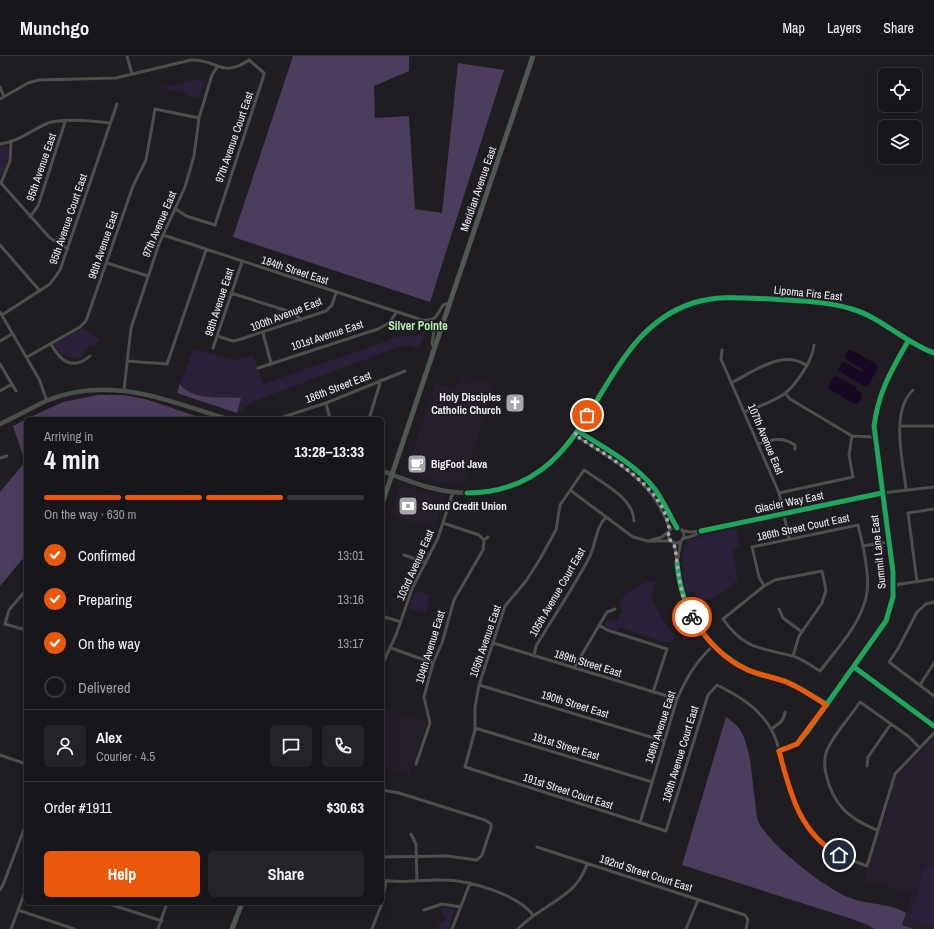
<!DOCTYPE html>
<meta charset="utf-8">
<style>
:root{--surface:#17161a;--page:#242327;--text:#f1f3f6;--muted:#9e9fa2;--line:#363539;--accent:#ea580c}
body{margin:0;font-family:"Archivo Narrow",sans-serif;background:var(--page);color:var(--text);height:100vh;display:flex;flex-direction:column;font-size:15px;white-space:nowrap}
*{box-sizing:border-box;margin:0}
p{font-size:13px;color:var(--muted)}
.icon{flex:none;width:22px;height:22px;fill:none;stroke:currentColor;stroke-width:2;stroke-linecap:round;stroke-linejoin:round}
.map{position:relative;flex:1;overflow:hidden}
.side{position:absolute;left:24px;top:361px;width:360px;height:488px;display:flex;flex-direction:column;background:var(--surface);border-radius:6px;box-shadow:0 4px 16px #0002,0 0 0 1px var(--line)}
.side>*{flex:none}
.buttons{position:absolute;left:878px;top:12px;display:grid;gap:8px}
.buttons a{display:grid;place-items:center;width:44px;height:44px;border-radius:6px;background:var(--surface);box-shadow:0 4px 16px #0002,0 0 0 1px var(--line);font-size:20px}
.pin{position:absolute;display:grid;place-items:center;width:34px;height:34px;color:#fff;margin:-17px;border:2px solid #fff;border-radius:50%;box-shadow:0 1px 4px #0007}
.courier{position:absolute;display:grid;place-items:center;width:40px;height:40px;margin:-20px;border:3px solid #ea580c;border-radius:50%;background:#fff;color:#222;box-shadow:0 1px 5px #0007}
.overview em{font-style:normal;font-weight:700}
.overview div{display:flex;flex-direction:column-reverse}
.overview{display:flex;align-items:center;justify-content:space-between;height:68px;padding:0 20px}
h1{font-size:26px;font-weight:700;line-height:30px}
.bar{display:grid;grid-template-columns:repeat(4,1fr);gap:6px 4px;align-content:center;height:48px;padding:0 20px}
.bar i{height:5px;border-radius:3px;background:var(--line)}
.bar .selected{background:var(--accent)}
.bar p{grid-column:span 4}
.line{display:flex;align-items:center;gap:10px;padding:0 20px;border-top:1px solid var(--line)}
.line div{flex:1}
.round{display:grid;place-items:center;flex:none;width:42px;height:42px;border-radius:6px;background:var(--page)}
ol{padding:0 20px;list-style:none}
li{display:flex;align-items:center;gap:12px;height:44px}
li p{margin-inline-start:auto}
li .icon{padding:4px;border-radius:50%;background:var(--accent);color:#fff;stroke-width:4}
li:last-child{color:var(--muted)}
li i{width:22px;height:22px;border:2px solid var(--line);border-radius:50%}
.button{display:flex;gap:8px;margin-top:auto;padding:8px 20px}
.button a{flex:1;height:46px;border-radius:6px;background:var(--accent);color:#fff;font-size:16px;font-weight:700;line-height:46px;text-align:center}
.button a+a{background:var(--page);color:var(--text)}
header{display:flex;align-items:center;gap:24px;box-sizing:border-box;height:56px;padding:0 20px;background:var(--surface);border-bottom:1px solid var(--line)}
header strong{font-size:19px}
nav{display:flex;gap:22px;margin-inline-start:auto;font-size:14px}
.map>svg:first-child{display:block}
.built{fill:#241f2b}
.green{fill:#2b2039}
.forest{fill:#4b3d5c}
.water{fill:#170924}
.lines{fill:none;stroke-linecap:round;stroke-linejoin:round}
.street{stroke:#4c4f4c;stroke-width:3}
.secondary{stroke:#4b4f4c;stroke-width:4.5}
.primary{stroke:#515752;stroke-width:5}
.cycleway-casing{stroke:#1f1c23;stroke-width:8}
.cycleway{stroke:#20a55d;stroke-width:5}
.done{stroke:#a8a6ab;stroke-width:4;stroke-dasharray:0 7.2}
.route{stroke:#ea580c;stroke-width:5}
.labels{text-anchor:middle;stroke-width:3;stroke-linejoin:round;paint-order:stroke}
.street-label{font-size:11px;fill:#f2f0f5;stroke:#1f1c23}
.poi-label{font-size:11px;font-weight:bold;fill:#f2f0f5;stroke:#1f1c23;text-anchor:start}
.neighbourhood-label{font-size:12px;font-weight:bold;fill:#b2eeb3;stroke:#1f1c23}
</style>
<header>
<strong>Munchgo</strong>
<nav><a>Map</a><a>Layers</a><a>Share</a></nav>
</header>
<div class="map">
<svg width="934" height="873" viewBox="0 0 934 873">
<rect width="100%" height="100%" fill="#1f1d22"/>
<path class="built" d="M459 318 494 329 462 431 431 424 408 416 407 413 435 327 454 333Z
M404 430 436 440 445 439 434 472 390 459 398 433Z
M382 652 427 667 409 720 382 711Z
M934 682V873H914L902 869 911 839 864 825 894 726 901 715Z"/>
<path class="green" d="M198 23 204 25 199 42 188 39V37L161 32Z
M5 89 9 93C8 102 7 114 0 120V90Z
M276 253 293 259 294 262 279 267Z
M83 273 100 284 95 290 91 289 85 293 82 302C72 302 58 301 55 289L57 286Z
M421 275 425 276 419 293 409 289 396 292 254 345 237 357 241 342C222 340 194 346 180 328L193 293 233 304 253 300 263 328 398 281 419 279Z
M736 472 741 490 732 493 738 524 720 538 707 544 703 552 694 535 686 537C682 520 680 500 686 484Z
M657 524C655 529 653 535 652 540 652 549 669 573 676 581L669 586H664L619 571 617 575 605 570V567L609 563 617 564 622 556 618 548C629 534 638 527 657 524Z
M415 534 430 540 425 557 409 552Z
M927 810 934 812V871L912 864 910 861 924 813Z
M440 851 454 854 449 873H436L440 871 438 868 446 864Z"/>
<path class="forest" d="M293 0H409V15L374 30 375 62 409 60 415 153 442 157 458 7 504 14 430 246 233 181Z
M180 328C194 346 222 340 241 342L237 357 177 337Z
M98 339H123L145 343 199 361V363H26L63 346Z
M26 363V499L0 530V436L25 406 13 370Z
M726 661C730 664 735 667 738 671 751 686 752 725 755 744 756 751 756 759 758 765 769 789 831 838 856 844 875 849 888 847 906 857L902 869 914 873H874L868 869 849 862 682 809Z"/>
<path class="water" d="M848 294H852L876 308 878 312 868 330 865 331 839 315 838 313 843 305 862 316 863 314 844 302Z
M837 320 856 331V334L862 337 861 343 858 347 854 348 829 333 828 330 833 321Z"/>
<g class="lines">
<path class="street" d="M127 0 132 18
M0 31 4 41
M0 43 28 27 39 24 116 22 191 4C218 3 221 23 249 4
M0 88C19 86 31 74 48 67 64 62 94 65 110 67
M0 126 50 182 68 193
M1 127 10 105 11 87
M176 153 186 160 215 169 263 22 264 17 249 4
M30 161 38 150 65 66
M163 179 422 264C435 266 437 260 443 249L449 247
M0 189 40 235
M107 207 148 220
M231 237 294 257 301 264
M0 256 39 323 47 345
M2 259 50 228 60 214 117 48
M423 265 434 275 432 288 435 291
M263 277 271 307
M217 280 233 285 238 284 326 255 332 249 336 237
M0 285 12 278
M51 288C60 305 73 315 90 300
M213 292 242 206
M722 294 721 303 779 437 789 482
M27 301 80 271 86 265 133 130 146 104 155 53 199 62
M127 305 167 308 206 194
M0 308 16 335
M258 312 378 273 389 267 396 257
M731 327C753 316 784 292 807 310
M124 334 131 272 159 188 185 131 194 100 199 62 212 19 217 11
M0 335 12 328
M785 337 790 343 852 380 875 381
M326 347 330 363
M744 356C757 351 773 346 784 338 796 329 813 304 814 289
M277 363 326 347 405 315
M369 363 381 324
M900 370H934
M578 375C604 392 634 407 654 432 663 444 669 458 677 472
M575 379C617 407 653 423 670 474
M758 388C771 384 782 380 795 389V393
M0 402 7 400
M906 433C903 405 890 356 913 334
M570 434 633 481 648 485
M779 437 853 421 849 399 852 380
M634 465C634 442 601 426 584 414L560 449 556 474 540 503 526 525 505 550 479 629 475 651V674L465 711 666 775 708 639 717 629C739 640 758 651 771 673 778 685 781 700 784 714 799 768 811 790 867 810L895 718 934 677
M443 467 479 479 484 484 488 481
M858 469C863 489 871 522 866 542 859 570 837 593 820 615 811 610 803 603 793 600 760 592 744 593 723 563L764 530 759 521 752 491Z
M668 479a8 8 0 1 1 16 0a8 8 0 1 1-16 0Z
M681 474 690 476 701 475 695 479 682 483
M701 475 882 437 934 431
M668 476 662 481 648 485H670
M673 486 675 491 677 507 681 485
M863 490 888 486
M404 499 426 507
M677 507C681 553 704 591 746 613 759 620 774 621 787 626 801 632 814 641 827 649
M917 526 908 457 934 453
M894 529 934 523
M764 530 775 524 822 515 826 534 822 547 799 580 793 600
M26 534 9 554 5 568 26 574
M934 546 926 548 917 556 899 591 889 606 934 640
M779 553 783 562 802 576
M385 561 401 566
M599 569 607 574 667 593 653 636
M493 587 677 643
M391 592 433 607
M534 600 536 590C554 560 574 531 590 500 596 487 596 471 606 461
M382 609 396 579 412 533 438 482 453 436
M854 611 934 670
M574 612 607 556 615 553
M479 629 664 685
M920 629 934 607
M475 672 652 726
M771 673C779 668 784 665 785 656
M779 695 797 688 807 676 886 565 893 541V516L874 370C879 334 891 316 908 285
M0 699 26 708
M416 708 430 667 424 641 433 607 442 587 454 544 483 494 484 484
M867 710 868 701 891 668
M382 734 399 737 485 764 491 768V772L482 799 477 804 447 800 382 801
M640 767 677 643C687 621 696 605 714 589
M877 774C849 763 833 749 826 718 824 709 824 700 828 692 836 676 850 661 860 646L908 680 920 692
M411 778 416 788 417 824
M537 791 745 859 748 864 746 873
M382 824C402 828 423 823 443 824 469 824 517 838 533 859
M0 834 3 829 26 768
M382 846 386 825
M106 847 162 865
M18 854 74 873
M424 854 442 848 461 851
M11 873 26 833
M158 873 167 847
M372 873 382 847
M452 873 470 827
M518 873C541 848 576 843 587 808
M686 873 698 844"/>
<path class="secondary" d="M0 368C16 361 31 352 46 345 107 318 169 345 227 363
M382 415C405 423 429 434 454 436 472 438 491 435 509 430 562 411 582 368 610 324 625 300 643 273 668 259 706 238 745 242 786 245 802 246 819 246 835 249 875 256 897 284 934 297"/>
<path class="primary" d="M382 448 533 0
M232 873 242 847"/>
<defs>
<path id="cycleway" d="M578 375C604 392 634 407 654 432 663 444 669 458 677 472
M467 437C601 436 588 281 693 247 718 239 745 242 771 243 798 245 826 245 852 253 882 262 904 286 934 297
M701 475 882 437
M677 507C681 553 704 591 746 613 759 620 774 621 787 626 801 632 814 641 827 649
M854 611 934 670
M779 695 797 688 807 676 886 565 893 541V516L874 370C879 334 891 316 908 285"/>
</defs>
<use href="#cycleway" class="cycleway-casing"/>
<use href="#cycleway" class="cycleway"/>
</g>
<g class="lines">
<path class="done" d="M587 359 575 379C607 400 663 429 669 472 670 475 668 478 668 481L675 491 679 521 684 546 692 561"/>
<path class="route" d="M692 561C705 582 724 604 748 614 760 619 774 621 786 626 801 632 814 641 826 649L797 688 779 695C790 736 799 777 839 799"/>
</g>
<defs>
<symbol id="church-square" viewBox="-11 -11 22 22"><rect x="-9" y="-9" width="18" height="18" rx="4" fill="#a8a6ab" stroke="#1f1c23"/><path d="M-1.2-6h2.4v3.5h3.3v2.4h-3.3V6h-2.4V-.1h-3.3v-2.4h3.3Z" fill="#fff"/></symbol>
<symbol id="cafe-square" viewBox="-11 -11 22 22"><rect x="-9" y="-9" width="18" height="18" rx="4" fill="#a8a6ab" stroke="#1f1c23"/><path d="M-5.5-4.5H6V0H3Q3 3.5 0 3.5H-2.5Q-5.5 3.5-5.5 0ZM3-3.2v2h1.7v-2ZM-6 4.5H4V6H-6Z" fill="#fff"/></symbol>
<symbol id="bank-square" viewBox="-11 -11 22 22"><rect x="-9" y="-9" width="18" height="18" rx="4" fill="#a8a6ab" stroke="#1f1c23"/><path d="M-6-4H6V4H-6ZM0-2.3a2.3 2.3 0 1 0 0 4.6a2.3 2.3 0 1 0 0-4.6Z" fill="#fff"/></symbol>
</defs>
<g fill-rule="evenodd">
<use href="#church-square" x="504" y="336" width="22" height="22"/>
<use href="#cafe-square" x="406" y="397" width="22" height="22"/>
<use href="#bank-square" x="397" y="439" width="22" height="22"/>
</g>
<g class="labels">
<g class="street-label">
<text transform="translate(234 81) rotate(-71)" y="4">97th Avenue Court East</text>
<text transform="translate(41 111) rotate(-71)" y="4">95th Avenue East</text>
<text transform="translate(478 133) rotate(-71)" y="4">Meridian Avenue East</text>
<text transform="translate(68 163) rotate(-71)" y="4">95th Avenue Court East</text>
<text transform="translate(159 168) rotate(-67)" y="4">97th Avenue East</text>
<text transform="translate(103 189) rotate(-71)" y="4">96th Avenue East</text>
<text transform="translate(295 214) rotate(18)" y="4">184th Street East</text>
<text transform="translate(808 237) rotate(6)" y="4">Lipoma Firs East</text>
<text transform="translate(219 246) rotate(-72)" y="4">98th Avenue East</text>
<text transform="translate(286 258) rotate(-21)" y="4">100th Avenue East</text>
<text transform="translate(327 279) rotate(-18)" y="4">101st Avenue East</text>
<text transform="translate(338 331) rotate(-21)" y="4">186th Street East</text>
<text transform="translate(766 383) rotate(67)" y="4">107th Avenue East</text>
<text transform="translate(789 446) rotate(-12)" y="4">Glacier Way East</text>
<text transform="translate(803 471) rotate(-12)" y="4">186th Street Court East</text>
<text transform="translate(878 496) rotate(-96)" y="4">Summit Lane East</text>
<text transform="translate(415 509) rotate(-66)" y="4">103rd Avenue East</text>
<text transform="translate(557 536) rotate(-60)" y="4">105th Avenue Court East</text>
<text transform="translate(485 585) rotate(-71)" y="4">105th Avenue East</text>
<text transform="translate(430 591) rotate(-73)" y="4">104th Avenue East</text>
<text transform="translate(588 607) rotate(17)" y="4">189th Street East</text>
<text transform="translate(575 648) rotate(17)" y="4">190th Street East</text>
<text transform="translate(660 671) rotate(-72)" y="4">106th Avenue East</text>
<text transform="translate(566 690) rotate(17)" y="4">191st Street East</text>
<text transform="translate(680 698) rotate(-73)" y="4">106th Avenue Court East</text>
<text transform="translate(568 735) rotate(18)" y="4">191st Street Court East</text>
<text transform="translate(646 817) rotate(18)" y="4">192nd Street Court East</text>
</g>
<g class="poi-label">
<text x="501" y="345" text-anchor="end">Holy Disciples<tspan x="501" dy="13">Catholic Church</tspan></text>
<text x="431" y="412">BigFoot Java</text>
<text x="422" y="454">Sound Credit Union</text>
</g>
<g class="neighbourhood-label">
<text x="418" y="274">Silver Pointe</text>
</g>
</g>
</svg>
<div class="buttons">
<a><svg class="icon" aria-label="locate" viewBox="0 0 24 24"><circle cx="12" cy="12" r="6"/><path d="M12 2v4M12 18v4M2 12h4M18 12h4"/></svg></a>
<a><svg class="icon" aria-label="layers" viewBox="0 0 24 24"><path d="M12 4l9 5-9 5-9-5zM3 14l9 5 9-5"/></svg></a>
</div>
<div class="pin" style="left:587px;top:359px;background:#ea580c"><svg class="icon" aria-label="bag" viewBox="0 0 24 24"><path d="M5 8h14l-1 12H6zM9 8a3 3 0 0 1 6 0"/></svg></div>
<div class="pin" style="left:839px;top:799px;background:#1f2937"><svg class="icon" aria-label="home" viewBox="0 0 24 24"><path d="M3 11l9-7 9 7M6 9v11h12V9"/></svg></div>
<div class="courier" style="left:692px;top:561px"><svg class="icon" aria-label="bike" viewBox="0 0 24 24"><circle cx="6" cy="16" r="4"/><circle cx="18" cy="16" r="4"/><path d="M6 16l4-8h5l3 8M10 8l3 8H6M13 5h3"/></svg></div>
<section class="side">
<div class="overview"><div><h1>4 min</h1><p>Arriving in</p></div><em>13:28–13:33</em></div>
<div class="bar"><i class="selected"></i><i class="selected"></i><i class="selected"></i><i></i><p>On the way · 630 m</p></div>
<ol>
<li><svg class="icon" aria-label="check" viewBox="0 0 24 24"><path d="M5 12l5 5 9-10"/></svg>Confirmed<p>13:01</p></li>
<li><svg class="icon" aria-label="check" viewBox="0 0 24 24"><path d="M5 12l5 5 9-10"/></svg>Preparing<p>13:16</p></li>
<li><svg class="icon" aria-label="check" viewBox="0 0 24 24"><path d="M5 12l5 5 9-10"/></svg>On the way<p>13:17</p></li>
<li><i></i>Delivered</li>
</ol>
<div class="line" style="height:72px"><a class="round"><svg class="icon" aria-label="person" viewBox="0 0 24 24"><circle cx="12" cy="8" r="4"/><path d="M4 21q1-7 8-7t8 7"/></svg></a><div><b>Alex</b><p>Courier · 4.5</p></div><a class="round"><svg class="icon" aria-label="chat" viewBox="0 0 24 24"><path d="M4 5h16v11H9l-5 4z"/></svg></a><a class="round"><svg class="icon" aria-label="phone" viewBox="0 0 24 24"><path d="M5 4h4l2 5-3 2q2 4 5 5l2-3 5 2v4C11 20 4 13 5 4z"/></svg></a></div>
<div class="line" style="height:52px"><div>Order #1911</div><b>$30.63</b></div>
<div class="button"><a>Help</a><a>Share</a></div>
</section>
</div>
